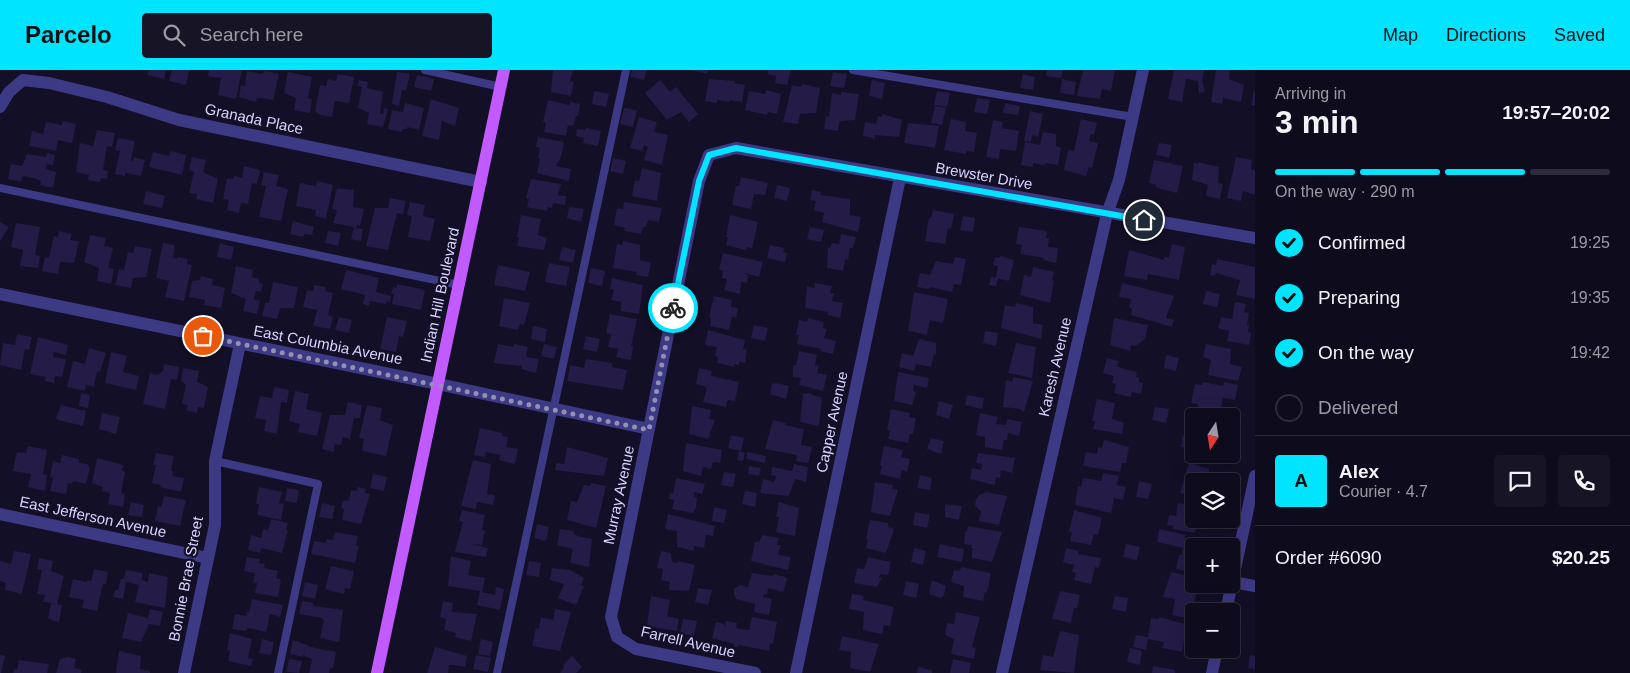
<!DOCTYPE html>
<meta charset="utf-8">
<style>
:root{--surface:#0e0b1c;--page:#171425;--text:#f1f3f6;--muted:#9b9ba3;--line:#2e2b3b;--accent:#00e5ff}
body{margin:0;font-family:Arial,sans-serif;background:var(--page);color:var(--text);height:100vh;display:flex;flex-direction:column;font-size:19px;white-space:nowrap}
*{box-sizing:border-box;margin:0}
p{font-size:16px;color:var(--muted)}
.icon{flex:none;width:28px;height:28px;fill:none;stroke:currentColor;stroke-width:2;stroke-linecap:round;stroke-linejoin:round}
.map{position:relative;flex:1;overflow:hidden}
.details{display:flex;flex-direction:column;background:var(--surface);width:375px}
.details>*{flex:none}
.needle{width:32px;rotate:192deg}
.tools{position:absolute;left:1185px;top:338px;display:grid;gap:10px}
.tools a{display:grid;place-items:center;width:55px;height:55px;border-radius:5px;background:var(--surface);box-shadow:0 5px 20px #0002,0 0 0 1px var(--line);font-size:25px}
.pin{position:absolute;display:grid;place-items:center;width:42px;height:42px;color:#fff;margin:-21px;border:2px solid #fff;border-radius:50%;box-shadow:0 1px 5px #0007}
.courier{position:absolute;display:grid;place-items:center;width:50px;height:50px;margin:-25px;border:4px solid #00e5ff;border-radius:50%;background:#fff;color:#222;box-shadow:0 1px 6px #0007}
.head em{font-style:normal;font-weight:800}
.head div{display:flex;flex-direction:column-reverse}
.head{display:flex;align-items:center;justify-content:space-between;height:85px;padding:0 20px}
h1{font-size:32px;font-weight:800;line-height:38px}
.bar{display:grid;grid-template-columns:repeat(4,1fr);gap:8px 5px;align-content:center;height:60px;padding:0 20px}
.bar i{height:6px;border-radius:4px;background:var(--line)}
.bar .selected{background:var(--accent)}
.bar p{grid-column:span 4}
.line{display:flex;align-items:center;gap:12px;padding:0 20px;border-top:1px solid var(--line)}
.line div{flex:1}
.round{display:grid;place-items:center;flex:none;width:52px;height:52px;border-radius:5px;background:var(--page)}
ol{padding:0 20px;list-style:none}
li{display:flex;align-items:center;gap:15px;height:55px}
li p{margin-inline-start:auto}
li .icon{padding:5px;border-radius:50%;background:var(--accent);color:#111;stroke-width:4}
li:last-child{color:var(--muted)}
li i{width:28px;height:28px;border:2px solid var(--line);border-radius:50%}
header{display:flex;align-items:center;gap:30px;box-sizing:border-box;height:70px;padding:0 25px;background:var(--accent);color:#111}
header strong{font-size:24px}
nav{display:flex;gap:28px;margin-inline-start:auto;font-size:18px}
.search{width:350px;height:45px;background:var(--page);display:flex;align-items:center;gap:12px;box-sizing:border-box;padding:0 18px;border-radius:5px;color:var(--muted);font-size:19px}
main{display:flex;flex:1;min-height:0}
.map>svg:first-child{display:block}
.building{fill:#241b47}
.lines{fill:none;stroke-linecap:round;stroke-linejoin:round}
.service{stroke:#3d3a85;stroke-width:8}
.minor{stroke:#3d3a85;stroke-width:12}
.primary{stroke:#c25bff;stroke-width:12}
.done{stroke:#948fb3;stroke-width:5;stroke-dasharray:0 9}
.route{stroke:#00e5ff;stroke-width:6}
.labels{text-anchor:middle;stroke-width:4.5;stroke-linejoin:round;paint-order:stroke}
.street-label{font-size:15px;fill:#d9d4ff;stroke:#130f26}
</style>
<header>
<strong>Parcelo</strong>
<div class="search"><svg class="icon" aria-label="search" viewBox="0 0 24 24"><circle cx="10" cy="10" r="6"/><path d="M15 15l6 6"/></svg>Search here</div>
<nav><a>Map</a><a>Directions</a><a>Saved</a></nav>
</header>
<main>
<div class="map">
<svg width="1255" height="603" viewBox="0 0 1255 603">
<rect width="100%" height="100%" fill="#130f26"/>
<path class="building" d="M149 0H166L164 9 147 5Z
M172 0H189L186 15 169 11Z
M209 0H242L236 29 218 25 221 8 208 6Z
M553 0H573L570 11 574 12 571 26 551 22Z
M632 0H647L644 10 630 7Z
M691 0H708L707 4Z
M768 0H791L787 15 775 13 776 6 768 4Z
M1047 0H1063L1061 8 1046 6Z
M1083 0H1115L1111 21 1102 19 1100 29 1077 26Z
M1174 0H1204L1202 10 1205 22 1199 23 1198 11 1186 9 1182 32 1168 29Z
M1216 0H1230L1229 9 1244 15 1241 32 1223 28 1222 34 1211 32Z
M247 1 262 4 265 1 279 4 273 30 261 28H257L256 32 239 27 241 15 245 16Z
M288 2 312 7 308 28 312 29 310 43 294 40 296 28 284 23Z
M397 2 410 4 406 21 402 20 399 36 392 34Z
M833 2 847 4 844 18 830 16Z
M338 4 354 7 349 33 335 31 332 47 320 45 315 41 320 15 326 16 328 9 336 11Z
M1023 4 1035 7 1033 20 1020 18Z
M417 5 434 9 431 21 414 17Z
M709 9 735 11 734 13 745 15 742 32 730 30 729 32 717 30V33L705 31Z
M1062 9 1076 12 1074 25 1060 23Z
M359 10 368 12 367 18 383 22 380 43 383 44 384 38 388 39 383 57 367 54 369 43 358 38 362 17 357 16Z
M660 10 670 22 676 17 698 44 689 52 681 42 667 50 645 23Z
M872 10 885 13 882 29 869 26Z
M802 14 820 18 816 43 800 44 798 54 783 52 792 15 802 17Z
M766 20 781 24 777 44 768 42 767 45 745 40 749 21 765 24Z
M594 21 609 24 606 37 592 34Z
M937 21 950 23 947 37 934 35Z
M1254 21H1255V36L1251 35Z
M841 22 859 24 855 50 840 51 838 61 824 59 826 46 829 47 832 23 841 25Z
M977 28 990 30 987 44 974 42Z
M431 29 459 38 455 56 442 51 439 70 422 66Z
M548 30 569 35 570 32 580 34 578 46H576L573 56 568 55 566 66 544 62 546 53 543 52Z
M405 33 424 38 419 60 407 57V59H403L402 62 388 59 392 40 403 42Z
M1005 33 1020 36 1018 45 1003 43Z
M935 36 946 38 942 55 931 53Z
M624 38 637 40 633 57 620 54Z
M1030 41 1043 44 1038 67 1032 65 1031 72 1024 71Z
M882 44 902 50 899 67 875 65 874 71 873 68 863 66 865 52 876 54 878 46 882 47Z
M639 47 657 52 654 62 668 65 662 95 644 90 648 77 644 75 642 81 630 78Z
M951 49 966 52 965 61 977 63 974 82 967 81 966 84 944 80Z
M1081 49 1097 53 1094 65 1091 64 1089 71 1098 73 1092 98 1089 97 1086 106 1064 100 1068 80 1074 81Z
M993 50 1003 52 1002 58 1019 61 1016 81 1000 79 999 89 986 87Z
M63 51 76 54 72 73 58 70 56 81 29 76 32 61 43 64 46 52 62 55Z
M908 53 939 56 935 78 904 73Z
M586 58 601 61 598 76 583 73 584 68 576 66 577 59 585 60Z
M97 60 115 63 112 77 107 76 103 100 108 101 107 109 101 108 100 112 88 110 89 105 76 102 80 73 93 76Z
M1043 62 1056 64V76L1061 78 1058 95 1046 93 1045 95 1033 93V97L1021 95 1025 72 1040 75Z
M538 67 564 72 561 87 556 96 571 99 569 111 537 103 540 89 538 88 540 78 536 77Z
M118 68 135 71 131 90 133 91 134 87 145 90 141 106 125 103V106L115 104 120 81 115 80Z
M1159 73 1172 75 1169 88 1156 85Z
M170 81 186 85 182 105 149 97 153 82 169 86Z
M47 83 55 85 53 95 47 94 46 99 56 102 53 118 40 115 41 111 37 109 25 106 22 107 21 112 8 109 11 94 22 96 27 84 46 87Z
M192 87 206 90 203 102 218 109 213 133 196 129 197 124 189 123 194 102 189 100Z
M1236 87 1252 90 1251 99 1255 100V125L1243 121 1241 131 1227 128Z
M613 88 626 91 623 104 610 101Z
M1154 90 1183 96 1177 123 1161 119 1156 117V115L1149 113Z
M1198 92 1219 97 1218 113 1223 114 1220 129 1206 126 1208 115 1192 110 1194 93 1198 94Z
M244 96 260 100 257 114 252 113 248 134 241 133 239 143 227 140 229 130 223 129 227 108 233 109 234 106 242 108Z
M642 98 661 103 657 131 632 126 635 110 639 111Z
M264 102 279 105 276 116 288 119 281 151 259 147 266 116 261 115Z
M741 107 768 113 765 125 754 124 751 139 732 135 736 116H739Z
M531 109 561 114 558 125 566 126 565 135 553 133 552 138 548 137 547 141 527 137 529 129 526 128Z
M317 111 333 115 326 149 315 146 316 140 296 136 300 113 316 116Z
M777 115 790 118 787 131 774 128Z
M337 118 354 120 353 137 364 139 360 156 357 155 356 158 363 159 361 171 351 169 354 157 333 153 337 140 332 139Z
M812 120 821 122 820 125 850 129V145L861 147 858 162 822 152 824 143 814 140 816 131 810 130Z
M146 121 165 126 162 138 143 134Z
M390 128 406 131 403 144 397 143 388 180 366 176 375 138H388Z
M410 132 425 135 423 146 435 149 430 171 408 167 412 146 407 145Z
M624 132 662 138 659 152 648 150 646 157H643L641 164 624 161 625 158 614 155 617 138 623 139Z
M569 137 584 139 581 152 567 148Z
M933 140 954 144 951 159 948 158 945 174 925 171 929 148H931Z
M521 145 541 149 538 165 547 168 544 180 517 176 519 167H517Z
M730 145 758 152 752 178 747 177 746 180 726 175 728 167H726Z
M963 146 975 148 973 162 960 160Z
M293 151 314 157 312 165 304 164 303 167 290 164Z
M0 152 9 157 0 171Z
M16 153 40 157 35 185 40 186 38 198 20 196 23 180 11 177Z
M810 157 824 160 821 172 807 169Z
M1019 157 1047 161 1046 168H1049L1048 177 1058 178 1056 193 1043 190 1044 188 1020 184 1022 175 1016 174Z
M59 161 72 164 70 170 79 171 74 193 60 192 58 204 42 201 45 187 49 188 54 166 58 167Z
M328 161 341 163 338 176 325 173Z
M841 164 856 167 853 178H850L848 190 845 189 843 201 827 198 828 177 830 178 832 173 839 174Z
M90 165 106 168 104 176 113 178 108 198 114 199 111 214 97 211 99 198 84 192Z
M623 171 640 175V190L651 193 648 207 636 205 637 202 613 198 617 174 622 175Z
M163 173 175 175 173 188 177 189V187L188 189 187 194 192 195 184 231 165 227 169 211 156 208Z
M220 173 234 177 231 190 217 187Z
M1172 174 1185 177 1179 210 1148 204 1147 210 1124 206 1129 180 1164 190V187L1169 188Z
M770 175 784 178 783 182 787 183 785 192 767 188Z
M135 176 152 179 146 207 133 208 131 218 115 215 119 199 124 200 128 182 133 183Z
M562 177 576 180 573 193 559 190Z
M723 183 763 192 759 207 742 202 748 205 747 213 741 212 740 224 724 220 727 209 722 208 723 201 719 200Z
M1000 186 1014 190 1009 211 996 208 998 196 993 195 995 187 999 188Z
M955 187 966 189 961 215 954 214 952 222 930 217 929 219 917 217 920 203 930 205 936 191 953 194Z
M1217 189 1255 197V229L1236 225 1240 210 1216 203 1215 206 1210 205 1212 194 1216 195Z
M549 193 570 197 566 216 545 212Z
M498 195 530 202 525 221 494 215Z
M236 196 253 200 252 207 259 209V213L263 214 261 222 256 221 254 229 260 231 257 244 243 241 246 229 231 223Z
M1033 197 1054 202 1052 210 1054 211 1050 233 1020 225 1024 205 1031 207Z
M591 198 605 201 602 216 588 213Z
M346 200 379 208 376 222 391 226 390 232 387 231 386 234 370 231 369 236 363 234 365 225 341 219Z
M201 206 213 209 212 215 225 218 221 238 204 235 205 230 189 227 192 211 200 210Z
M991 207 998 208 996 216 989 215Z
M612 208 643 215 639 244 621 241V232L611 230 614 220 610 219Z
M273 212 298 217 294 238H280L277 249 262 246 265 233H269Z
M815 213 832 216 830 223H834L832 231 843 233 840 248 828 245V242L805 238 807 216 814 218Z
M1122 213 1174 226 1166 248 1174 250 1172 257 1131 245 1132 238H1129L1131 229 1119 227Z
M397 214 425 220 421 240 392 234 394 224H391L393 217 396 218Z
M314 215 326 217 325 221 333 223 328 245 333 247 330 259 313 256 317 240 303 237 307 220 313 221Z
M1206 221 1220 224 1217 237 1203 234Z
M914 222 948 229 943 253 930 250 927 265 908 261Z
M714 226 732 230 731 237 738 238 736 248 732 247 729 260 710 256 711 248 709 247Z
M504 228 530 233 524 255 520 254 518 260 499 256Z
M1235 232 1246 234 1244 242 1249 243 1247 255H1249L1248 262 1251 263 1249 275 1227 271 1229 261 1218 258 1221 247 1232 249Z
M1016 233 1033 237V253L1043 255 1041 269 1001 258 1005 235 1015 237Z
M610 244 637 249 631 276H633L631 290 616 287 618 279 608 277 611 264 606 263Z
M339 247 352 250 349 263 335 260Z
M387 247 407 251 403 267 399 266 396 282 380 279Z
M808 248 824 252 823 258 827 259 824 268 836 271 833 284 820 281 821 279 797 274 799 265H796L799 250 807 252Z
M1114 248 1148 255 1145 269 1136 276 1131 275 1130 281 1110 275Z
M754 255 768 258 765 271 751 268Z
M533 256 547 259 545 272 531 269Z
M708 260 745 270 743 279 747 280 745 293 739 292V295L734 294V297L717 293 718 287 715 286 717 277 705 275Z
M985 261 998 263 996 276 983 273Z
M17 264 32 267 29 280 25 279 21 300 0 295 3 273 15 275Z
M586 266 600 269 597 282 583 279Z
M38 267 68 275 66 285 54 282 53 287 66 289 62 307 55 306 54 313 45 311 46 307 30 304Z
M919 269 936 273V285L934 284 931 297 916 294 914 301 899 297 902 283 913 286Z
M1016 273 1036 277 1032 308 1008 303Z
M498 274 513 277 514 274 528 277 526 287 539 289 536 303 521 299 522 296 494 293Z
M544 274 557 277 554 289 541 286Z
M1206 274 1231 279 1230 294 1242 297 1238 311 1208 305 1211 290 1203 287Z
M89 278 106 283 100 302 97 301 94 317 86 315 85 321 67 317 73 291 85 294Z
M799 281 817 285 815 295 819 296 817 303 827 305 823 321 799 315 801 308 793 307V295H796Z
M111 282 127 286 123 302 139 306 136 320 105 313Z
M1166 285 1179 288 1176 301 1164 298Z
M1107 288 1119 291 1117 296 1121 298 1137 302 1136 307 1139 308V312L1143 313 1141 324 1132 322 1131 327 1114 323 1116 314 1112 313 1114 306 1103 303Z
M586 289 612 293V297L627 300 623 320 567 311 570 295 584 298Z
M164 294 179 297 177 310 171 309 165 339 143 334 150 303 157 305 163 301Z
M183 298 199 301 197 312 208 317 204 338 198 337 197 343 186 340 188 335 182 334 186 315 181 311Z
M699 298 712 301 711 306 739 312 735 331 728 330 726 337 703 332 707 317 696 314Z
M898 302 929 308 927 318 914 315 913 321 916 322 912 335 894 331Z
M1013 307 1033 311 1024 342 1020 339 1003 337 1006 310 1012 312Z
M1203 312 1223 316 1224 312 1238 315 1235 330 1223 328 1219 346 1197 341 1198 334 1191 333 1195 314 1202 315Z
M776 313 789 316 786 329 770 324 772 314Z
M274 317 289 320 287 333 281 332 277 364 264 361 266 350 255 348 260 326 272 328Z
M295 321 309 324 306 339 322 343 317 366 298 362 300 354 289 351Z
M81 323 90 325 88 338 79 336Z
M808 323 822 328 819 356 800 352 803 324Z
M967 325 984 328 982 339 965 335Z
M1097 329 1115 333 1112 349 1124 353 1122 364 1093 359 1095 351H1092Z
M939 331 953 335 949 349 936 345Z
M348 332 362 335 360 348H354L350 369 343 367 341 375 335 374 334 382 322 379 330 345H345Z
M61 335 86 341 83 356 58 350 56 348Z
M367 335 382 338 380 350 393 355 386 386 362 381 364 369 359 368Z
M692 336 711 340 709 349 715 350 708 369 689 364Z
M1155 337 1169 339 1166 353 1152 350Z
M891 339 910 343 909 347 916 348 913 364H910L908 373 888 369 890 361 887 360Z
M102 343 120 347 116 364 99 359Z
M980 343 998 347 996 354 1006 355 1007 349 1022 352 1019 366 1008 363 1007 370H1004L1002 380 985 377V367L976 365Z
M773 350 786 353 785 355 804 359 801 375 812 377 808 393 796 391 797 385 765 379Z
M480 358 503 363 502 366 508 367 506 377 518 379 515 394 499 390 500 385 486 382 485 387 474 385Z
M731 365 744 368 741 381 728 378Z
M1183 365 1194 367 1193 379 1181 377Z
M931 368 944 371 941 384 927 379Z
M1104 370 1129 377 1126 393H1122L1120 402 1083 396 1086 382 1097 384 1098 377 1102 378Z
M686 373 722 380 720 393 713 392 711 399 703 397 701 406 683 401Z
M28 376 47 380 43 404 47 405 45 421 28 417 31 404 13 401 17 382 26 383Z
M884 376 903 380 901 387 910 389 907 402 902 400 900 409 880 404 882 396 880 395Z
M567 377 608 388 604 406 555 400 556 393 564 394Z
M739 381 745 383 743 391 737 390Z
M747 382 766 386 765 393 746 389Z
M156 383 174 386 171 401H173L172 406 184 408 181 422 160 417 161 415 152 413 156 395H153Z
M978 383 1015 388 1012 403 1001 400 1000 408 996 407 995 415 970 409 972 398 981 400 982 394 976 393Z
M62 385 79 389V393L87 394 90 398 86 414 73 411 72 414 68 413 66 424 50 421 53 408 50 407 53 391 60 393Z
M97 388 123 395 122 400 125 402 121 423 125 424 123 437 108 434 110 423 102 421 103 417 92 413Z
M473 390 491 394 487 424 495 425 493 435 477 432 476 439 461 436Z
M1189 393 1209 399V411H1194V426L1180 423Z
M794 394 808 397 806 412 795 409 789 426 760 423 763 409 774 412 776 406 771 405 772 397 792 401Z
M749 396 761 398 759 406 748 404Z
M724 402 736 404 733 417 721 415Z
M1103 403 1119 406 1117 415 1126 417 1123 430 1114 428 1111 443 1075 435 1078 416 1081 417 1083 408 1101 411Z
M373 404 387 407 384 421 370 418Z
M920 405 932 408 930 420 917 418Z
M676 408 705 414 702 424 694 422V427L697 428 696 435H697L693 443 672 439 674 430 669 429 670 423 673 424Z
M1139 411 1152 414 1148 429 1136 427Z
M875 412 893 415 892 419 898 420 890 446 871 442Z
M591 413 606 416 596 458 567 450 571 431 577 432 584 415 590 416Z
M259 417 282 422 279 433 284 434 281 450 257 445 259 434H256Z
M358 417 366 419 365 423 370 424 361 454 342 450 344 439 341 438 343 431 349 430 351 420 357 421Z
M287 418 299 420 297 433 285 431Z
M745 421 757 423 755 437 742 434Z
M986 422 1007 426 999 455 979 451 981 441 975 436 976 429 979 425Z
M164 426 186 430 180 456 155 451 158 436 161 437Z
M131 432 144 435 142 447 128 445Z
M779 432 799 438 795 466 776 462 779 447H776Z
M322 433 335 436 332 449 319 447Z
M1178 433 1194 436V449H1197V451L1195 463 1173 459V456L1167 455 1169 445 1176 446Z
M945 434 962 436 959 450 945 447Z
M714 437 727 440 724 453 712 451Z
M462 440 485 445 482 460 485 461 482 475 472 474 488 478 486 487 455 482 463 452 459 451Z
M1074 440 1102 448 1098 465 1094 464 1091 475 1070 471 1072 462H1069Z
M915 442 930 445 927 458 913 455Z
M668 444 715 456 713 466 706 465 704 478 694 476V481L677 477V461L665 459Z
M271 449 288 453 286 460H288L282 483 261 478 260 483 248 480 251 465 261 468 263 459 268 460Z
M870 450 888 453V457L894 459 886 483 866 478 868 470 866 469Z
M537 454 549 457 546 471 534 468Z
M968 456 1002 462 992 492 972 488V480L974 479 971 478 972 475 964 474 965 461 967 462Z
M560 459 574 461V464L578 466 592 469 589 497 570 493 573 479 557 475Z
M1159 459 1186 465 1185 470 1204 474V476H1194V503L1176 499 1179 485H1182L1183 478 1157 472Z
M335 462 358 466 356 476H359L355 493 311 484 314 471 326 473 327 469 333 470Z
M762 465 779 468 777 475H781L778 485 791 487 788 500 751 491 755 472H759Z
M940 474 964 479 962 492 937 487Z
M1126 474 1140 477 1137 490 1123 487Z
M914 478 926 481 923 495 911 492Z
M1066 478 1079 481 1078 484 1101 488 1099 498 1095 497 1091 514 1074 510 1076 503 1072 502 1074 495 1063 492Z
M14 481 31 484 22 524 5 520 6 513 0 511V491L11 494Z
M661 481 671 483 672 492 678 493V491L695 495 689 521 669 520 670 512 661 510 663 499 657 498Z
M451 486 471 491 468 505 485 508 482 522 495 525 496 517 504 519 500 540 477 535 480 521 448 516Z
M247 487 260 489 259 493 265 494 264 498 278 501 276 508 281 510 278 527 255 523 257 513 253 512 255 503 244 501Z
M868 487 891 492 888 505 880 504 879 508H882L877 517 854 513 857 498 864 499Z
M39 488 53 491 51 501 64 506 57 534 62 535 59 552 48 549 51 533 43 532 45 525 37 524 42 500 37 499Z
M529 491 541 493 539 507 526 505Z
M331 496 354 501 350 519 345 518 344 524 325 519Z
M961 497 991 503 987 523 985 522 983 531 963 527 964 516 951 512 954 500 960 501Z
M552 498 570 500 584 508 581 515 584 516 576 535 558 528 564 514 550 510Z
M94 499 108 502 106 514H103L102 517 97 541 82 538 84 530 69 527 73 509 87 512V510L91 511Z
M126 500 143 503 142 510 148 512 149 503 168 507 165 538 135 532 139 515 126 512 123 529 113 527 115 520H118L121 509H124Z
M1171 502 1194 507V514H1199L1190 549 1172 545 1175 529 1163 527Z
M752 503 773 506V504L786 507 787 510 783 522 768 518 767 525 764 524 763 527 772 529 769 545 754 542 755 534 736 529 734 524V519L740 515 748 517Z
M932 510 946 516 944 525 941 528 929 524Z
M906 511 919 514 916 528 903 525Z
M305 512 318 515 315 529 302 526Z
M698 518 712 520 708 535 695 532Z
M1060 521 1080 525 1077 538H1074L1071 553 1052 549Z
M852 524 864 526 863 530 894 537 890 556 884 555 882 564 863 560 864 542 849 539Z
M651 526 670 530 667 546 679 549 677 561 647 556Z
M1115 526 1128 528 1126 542 1112 539Z
M252 529 283 535 280 547 270 544 266 562 248 558 245 561 232 559 235 544 246 546 247 542H249Z
M302 531 314 533 313 536 343 540 339 572 320 568 324 550 322 548 299 544Z
M443 531 453 533 452 542 477 544 471 571 455 567 456 563 444 560 446 549 440 547Z
M150 539 163 542 160 556 149 554 141 572 122 568 128 543 148 548Z
M555 539 571 542 560 581 532 576 536 558 539 559 541 547 553 550Z
M956 542 980 547 972 577 976 578 974 589 951 584 954 569 945 565 947 553 954 554Z
M752 547 777 552 773 574 770 573 769 581 739 575 738 577H734V574L712 568 716 552 724 554 725 558 726 551 737 553 736 558 749 560Z
M1159 547 1185 554 1184 561 1186 562 1182 582 1162 578 1164 572 1148 569 1146 580 1133 577 1136 565 1148 567 1151 548 1159 549Z
M683 549 697 551 694 566 680 563Z
M1060 561 1079 565 1074 603 1040 600 1043 585 1053 587Z
M230 563 252 569 248 588 253 589 251 596 228 591 230 581 227 580Z
M842 566 879 574 870 602 850 598 851 582 839 580Z
M262 569 274 572 271 585 259 583Z
M481 569 493 572 490 586 478 584Z
M293 570 315 578 336 582 333 598H330L329 603H309L312 589 304 586 306 578 303 587 290 584Z
M435 577 467 586 465 597 453 595H449L448 603H427Z
M1130 578 1142 581 1140 595 1127 592Z
M119 581 141 586 140 599 150 601V603H116Z
M0 585 5 586 1 603H0Z
M476 585 491 588 488 602 473 599Z
M1250 585 1255 586V599L1248 598Z
M572 586 582 597 576 603H560L564 597 563 595Z
M67 587 76 589 74 598 82 600 81 603H56L60 589Z
M289 589 302 591 299 603 286 602Z
M953 589 971 593 969 603H950Z
M19 590 49 594 47 603H13L14 599 17 600Z
M1153 596 1175 600V603H1152Z
M918 597 932 600V603H917Z"/>
<g class="lines">
<path class="service" d="M425 0 501 17
M853 0 1133 47
M0 118 459 215
M215 391 318 414 278 603
M497 603 626 0"/>
<path class="minor" d="M0 37 9 22 23 10 49 13 107 27 179 50 481 112
M0 224 438 314 649 359
M0 444 208 488
M1233 512 1255 516
M1226 541 1255 406
M184 603 215 455V391L240 274
M755 603 636 579 617 567 611 547 699 111 709 85 736 78 1255 168
M796 603 900 108
M1002 603 1107 144 1119 110 1143 0
M1212 603 1217 579"/>
<path class="primary" d="M377 603 504 0"/>
</g>
<g class="lines">
<path class="done" d="M203 266 649 360 673 238"/>
<path class="route" d="M673 238 699 111 709 85 736 78 1144 150"/>
</g>
<g class="labels">
<g class="street-label">
<text transform="translate(254 49) rotate(12)" y="5">Granada Place</text>
<text transform="translate(984 106) rotate(10)" y="5">Brewster Drive</text>
<text transform="translate(440 225) rotate(-78)" y="5">Indian Hill Boulevard</text>
<text transform="translate(328 275) rotate(11)" y="5">East Columbia Avenue</text>
<text transform="translate(1055 297) rotate(-77)" y="5">Karesh Avenue</text>
<text transform="translate(832 352) rotate(-78)" y="5">Capper Avenue</text>
<text transform="translate(619 425) rotate(-78)" y="5">Murray Avenue</text>
<text transform="translate(93 447) rotate(12)" y="5">East Jefferson Avenue</text>
<text transform="translate(186 509) rotate(-79)" y="5">Bonnie Brae Street</text>
<text transform="translate(688 572) rotate(13)" y="5">Farrell Avenue</text>
</g>
</g>
</svg>
<div class="tools">
<a><svg class="needle" viewBox="-14 -14 28 28"><path d="M0-13l5 13h-10z" fill="#e53935"/><path d="M0 13l5-13h-10z" fill="#9b9ba3"/></svg></a>
<a><svg class="icon" aria-label="layers" viewBox="0 0 24 24"><path d="M12 4l9 5-9 5-9-5zM3 14l9 5 9-5"/></svg></a>
<a>+</a>
<a>−</a>
</div>
<div class="pin" style="left:203px;top:266px;background:#ea580c"><svg class="icon" aria-label="bag" viewBox="0 0 24 24"><path d="M5 8h14l-1 12H6zM9 8a3 3 0 0 1 6 0"/></svg></div>
<div class="pin" style="left:1144px;top:150px;background:#1f2937"><svg class="icon" aria-label="home" viewBox="0 0 24 24"><path d="M3 11l9-7 9 7M6 9v11h12V9"/></svg></div>
<div class="courier" style="left:673px;top:238px"><svg class="icon" aria-label="bike" viewBox="0 0 24 24"><circle cx="6" cy="16" r="4"/><circle cx="18" cy="16" r="4"/><path d="M6 16l4-8h5l3 8M10 8l3 8H6M13 5h3"/></svg></div>
</div>
<section class="details">
<div class="head"><div><h1>3 min</h1><p>Arriving in</p></div><em>19:57–20:02</em></div>
<div class="bar"><i class="selected"></i><i class="selected"></i><i class="selected"></i><i></i><p>On the way · 290 m</p></div>
<ol>
<li><svg class="icon" aria-label="check" viewBox="0 0 24 24"><path d="M5 12l5 5 9-10"/></svg>Confirmed<p>19:25</p></li>
<li><svg class="icon" aria-label="check" viewBox="0 0 24 24"><path d="M5 12l5 5 9-10"/></svg>Preparing<p>19:35</p></li>
<li><svg class="icon" aria-label="check" viewBox="0 0 24 24"><path d="M5 12l5 5 9-10"/></svg>On the way<p>19:42</p></li>
<li><i></i>Delivered</li>
</ol>
<div class="line" style="height:90px"><b class="round" style="background:var(--accent);color:#111">A</b><div><b>Alex</b><p>Courier · 4.7</p></div><a class="round"><svg class="icon" aria-label="chat" viewBox="0 0 24 24"><path d="M4 5h16v11H9l-5 4z"/></svg></a><a class="round"><svg class="icon" aria-label="phone" viewBox="0 0 24 24"><path d="M5 4h4l2 5-3 2q2 4 5 5l2-3 5 2v4C11 20 4 13 5 4z"/></svg></a></div>
<div class="line" style="height:65px"><div>Order #6090</div><b>$20.25</b></div>
</section>
</main>
